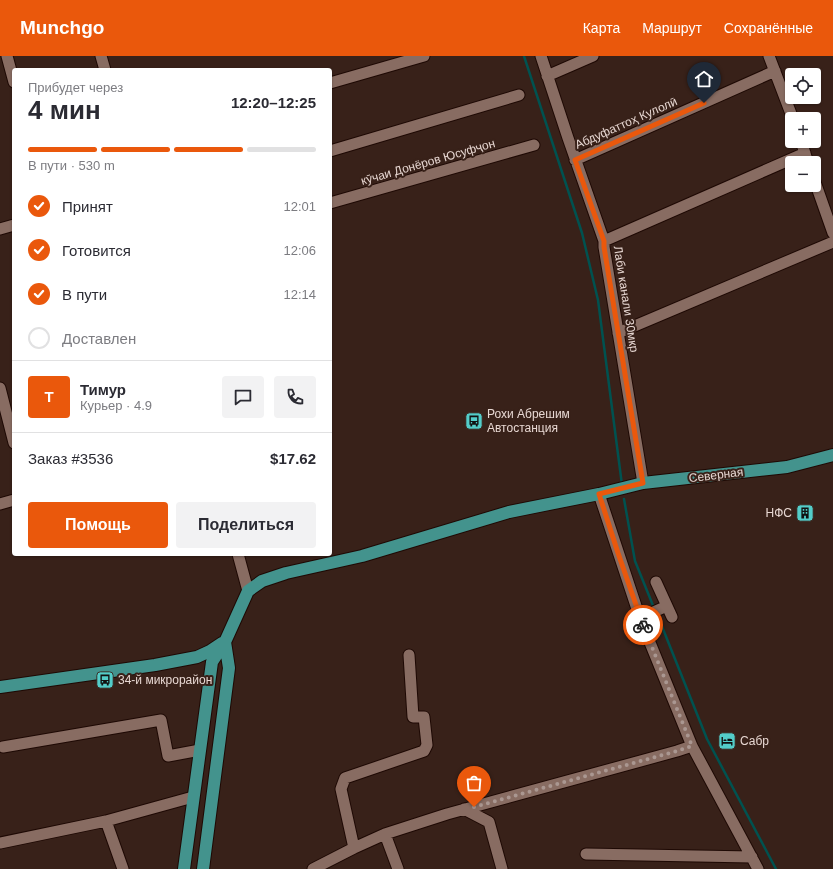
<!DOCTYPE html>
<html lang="ru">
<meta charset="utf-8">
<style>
:root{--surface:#fff;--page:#f2f2f3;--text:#2b2b33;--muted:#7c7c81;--line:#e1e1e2;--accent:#ea580c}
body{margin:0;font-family:Arial,sans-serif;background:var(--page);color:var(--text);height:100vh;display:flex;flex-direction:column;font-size:15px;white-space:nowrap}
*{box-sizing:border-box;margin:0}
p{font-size:13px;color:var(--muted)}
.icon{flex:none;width:22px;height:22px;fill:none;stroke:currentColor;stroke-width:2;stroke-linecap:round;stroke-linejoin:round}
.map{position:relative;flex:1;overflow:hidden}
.drawer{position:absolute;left:12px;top:12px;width:320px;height:488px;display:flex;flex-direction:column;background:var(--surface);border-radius:4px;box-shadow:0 1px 3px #0004}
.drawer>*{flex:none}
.buttons{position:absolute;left:785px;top:12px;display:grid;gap:8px}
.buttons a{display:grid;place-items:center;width:36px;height:36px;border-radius:4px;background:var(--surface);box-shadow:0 1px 3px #0004;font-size:20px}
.pin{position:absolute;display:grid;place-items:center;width:34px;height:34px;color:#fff;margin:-41px -17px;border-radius:50% 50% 50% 0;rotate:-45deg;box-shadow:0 0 4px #0007}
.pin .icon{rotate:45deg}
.courier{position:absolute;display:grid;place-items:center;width:40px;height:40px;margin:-20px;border:3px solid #ea580c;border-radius:50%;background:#fff;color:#222;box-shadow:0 1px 5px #0007}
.summary em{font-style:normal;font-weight:700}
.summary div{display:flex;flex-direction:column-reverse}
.summary{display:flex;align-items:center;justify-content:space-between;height:68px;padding:0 16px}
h1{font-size:26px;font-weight:700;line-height:30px}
.bar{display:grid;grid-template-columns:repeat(4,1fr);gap:6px 4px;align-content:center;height:48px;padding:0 16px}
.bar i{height:5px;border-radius:3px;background:var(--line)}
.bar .active{background:var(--accent)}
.bar p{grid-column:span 4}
.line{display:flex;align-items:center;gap:10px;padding:0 16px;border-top:1px solid var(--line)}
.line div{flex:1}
.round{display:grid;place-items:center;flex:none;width:42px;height:42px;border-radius:4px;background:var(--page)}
ol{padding:0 16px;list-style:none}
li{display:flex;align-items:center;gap:12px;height:44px}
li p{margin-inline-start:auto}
li .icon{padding:4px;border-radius:50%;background:var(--accent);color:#fff;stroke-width:4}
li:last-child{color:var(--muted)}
li i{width:22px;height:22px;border:2px solid var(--line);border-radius:50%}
.cta{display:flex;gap:8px;margin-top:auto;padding:8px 16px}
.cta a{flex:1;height:46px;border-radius:4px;background:var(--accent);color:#fff;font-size:16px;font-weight:700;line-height:46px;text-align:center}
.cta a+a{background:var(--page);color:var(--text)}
header{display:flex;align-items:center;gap:24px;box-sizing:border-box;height:56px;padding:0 20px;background:var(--accent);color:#fff}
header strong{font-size:19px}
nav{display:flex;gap:22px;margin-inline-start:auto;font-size:14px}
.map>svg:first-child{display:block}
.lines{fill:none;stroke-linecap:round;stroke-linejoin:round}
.stream{stroke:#005250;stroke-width:2.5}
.minor-casing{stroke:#1e0904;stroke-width:13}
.major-casing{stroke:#1e0904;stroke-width:14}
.minor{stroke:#886c62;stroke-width:11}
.major{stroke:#43938d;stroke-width:12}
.done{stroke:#aa9791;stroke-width:4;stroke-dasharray:0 7.2}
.route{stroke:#ea580c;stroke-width:5}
.labels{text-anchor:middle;stroke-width:4;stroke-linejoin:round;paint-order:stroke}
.street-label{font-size:12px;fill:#e7d7d2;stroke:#382119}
.poi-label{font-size:12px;fill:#e7d7d2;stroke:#382119;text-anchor:start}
</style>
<header>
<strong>Munchgo</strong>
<nav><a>Карта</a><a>Маршрут</a><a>Сохранённые</a></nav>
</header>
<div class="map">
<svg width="833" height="813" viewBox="0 0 833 813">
<rect width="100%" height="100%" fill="#382119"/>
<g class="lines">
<path class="stream" d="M524 0 582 177 598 244 622 429
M624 443 635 505 654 552
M657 558 707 683 776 813"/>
<defs>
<path id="minor" d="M7 0 14 26
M101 0 105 14
M541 0 568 82 604 185V191L643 427
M769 0 793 63
M547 20 593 0
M330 27 424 0
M801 85 808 107
M330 95 519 39
M575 104 775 15
M814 123 833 177
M330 147 534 89
M0 173 14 169
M604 185 805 97
M618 277 833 186
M0 332 14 387
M599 438 640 562 692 690 758 813
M0 448 14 444
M238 498 248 535
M656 526 672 561
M640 562 667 550
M3 691 161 664 168 700 200 694
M464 753 489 766 502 813
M106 765 123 813
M385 778 398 813
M0 787 106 765 193 741
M354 792 341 733 345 722 424 695 427 689 424 661H413L409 599
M586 798 752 801
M313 813 354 792 385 778 447 758 677 695 692 690"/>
<path id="major" d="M0 631 155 609 197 601 210 595 222 587
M184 813 212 606 225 586 248 535 262 525 286 517 362 500 509 456 599 438 643 427 787 411 833 399
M203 813 229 612 225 586"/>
</defs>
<use href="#minor" class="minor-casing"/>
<use href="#major" class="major-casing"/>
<use href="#minor" class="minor"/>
<use href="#major" class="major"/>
</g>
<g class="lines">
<path class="done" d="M474 751 677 695 692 690 643 569"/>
<path class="route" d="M643 569 618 497 599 438 643 427 604 191V185L575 104 704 47"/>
</g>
<defs>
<symbol id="bus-square" viewBox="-11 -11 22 22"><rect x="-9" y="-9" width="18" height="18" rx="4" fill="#53cdc9" stroke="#382119"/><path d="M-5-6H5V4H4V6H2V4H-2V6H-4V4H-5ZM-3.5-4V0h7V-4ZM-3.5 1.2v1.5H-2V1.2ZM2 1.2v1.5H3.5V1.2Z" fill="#111"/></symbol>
<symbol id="building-square" viewBox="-11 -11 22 22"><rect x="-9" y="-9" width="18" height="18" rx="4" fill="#53cdc9" stroke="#382119"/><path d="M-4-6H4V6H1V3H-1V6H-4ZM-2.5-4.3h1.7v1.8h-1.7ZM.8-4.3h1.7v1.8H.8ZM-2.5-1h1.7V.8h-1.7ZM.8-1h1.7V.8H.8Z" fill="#111"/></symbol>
<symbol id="hotel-square" viewBox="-11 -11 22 22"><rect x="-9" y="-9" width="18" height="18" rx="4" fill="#53cdc9" stroke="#382119"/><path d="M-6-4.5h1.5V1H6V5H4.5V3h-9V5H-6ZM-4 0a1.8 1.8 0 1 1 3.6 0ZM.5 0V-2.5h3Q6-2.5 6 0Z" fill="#111"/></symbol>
</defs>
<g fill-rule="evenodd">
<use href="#bus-square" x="464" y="355" width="20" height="20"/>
<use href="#building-square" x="795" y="447" width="20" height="20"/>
<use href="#bus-square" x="95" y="614" width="20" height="20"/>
<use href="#hotel-square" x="717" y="675" width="20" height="20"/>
</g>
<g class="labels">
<g class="street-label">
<text transform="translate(626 67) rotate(-24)" y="4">Абдуфаттоҳ Кулолӣ</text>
<text transform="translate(428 106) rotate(-16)" y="4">кӯчаи Донёров Юсуфҷон</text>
<text transform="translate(626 243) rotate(81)" y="4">Лаби канали 30мкр</text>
<text transform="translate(716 419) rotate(-7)" y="4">Северная</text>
</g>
<g class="poi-label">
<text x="487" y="362">Рохи Абрешим<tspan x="487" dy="14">Автостанция</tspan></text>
<text x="792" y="461" text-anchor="end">НФС</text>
<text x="118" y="628">34-й микрорайон</text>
<text x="740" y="689">Сабр</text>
</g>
</g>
</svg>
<div class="buttons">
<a><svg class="icon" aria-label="locate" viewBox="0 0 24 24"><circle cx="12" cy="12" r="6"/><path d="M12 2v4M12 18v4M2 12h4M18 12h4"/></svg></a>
<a>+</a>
<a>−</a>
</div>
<div class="pin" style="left:474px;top:751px;background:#ea580c"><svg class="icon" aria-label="bag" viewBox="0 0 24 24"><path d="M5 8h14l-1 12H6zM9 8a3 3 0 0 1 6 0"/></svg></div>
<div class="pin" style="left:704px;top:47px;background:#1f2937"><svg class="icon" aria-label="home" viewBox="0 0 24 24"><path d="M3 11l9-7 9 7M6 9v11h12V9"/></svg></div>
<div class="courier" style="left:643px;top:569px"><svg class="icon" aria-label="bike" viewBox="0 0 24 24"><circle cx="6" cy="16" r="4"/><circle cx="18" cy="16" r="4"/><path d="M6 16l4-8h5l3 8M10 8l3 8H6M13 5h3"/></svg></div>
<section class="drawer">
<div class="summary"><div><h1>4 мин</h1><p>Прибудет через</p></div><em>12:20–12:25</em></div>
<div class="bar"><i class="active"></i><i class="active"></i><i class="active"></i><i></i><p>В пути · 530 m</p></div>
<ol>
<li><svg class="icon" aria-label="check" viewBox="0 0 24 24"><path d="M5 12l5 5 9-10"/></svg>Принят<p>12:01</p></li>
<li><svg class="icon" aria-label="check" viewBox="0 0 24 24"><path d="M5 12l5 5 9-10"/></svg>Готовится<p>12:06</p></li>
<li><svg class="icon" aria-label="check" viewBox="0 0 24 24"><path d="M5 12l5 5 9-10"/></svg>В пути<p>12:14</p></li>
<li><i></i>Доставлен</li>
</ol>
<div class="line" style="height:72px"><b class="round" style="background:var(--accent);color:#fff">Т</b><div><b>Тимур</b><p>Курьер · 4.9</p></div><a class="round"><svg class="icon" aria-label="chat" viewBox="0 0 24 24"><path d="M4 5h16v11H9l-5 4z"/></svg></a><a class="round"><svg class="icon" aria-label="phone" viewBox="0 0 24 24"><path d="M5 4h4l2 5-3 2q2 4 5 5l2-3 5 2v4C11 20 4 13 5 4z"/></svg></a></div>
<div class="line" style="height:52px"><div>Заказ #3536</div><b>$17.62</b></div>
<div class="cta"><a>Помощь</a><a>Поделиться</a></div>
</section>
</div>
